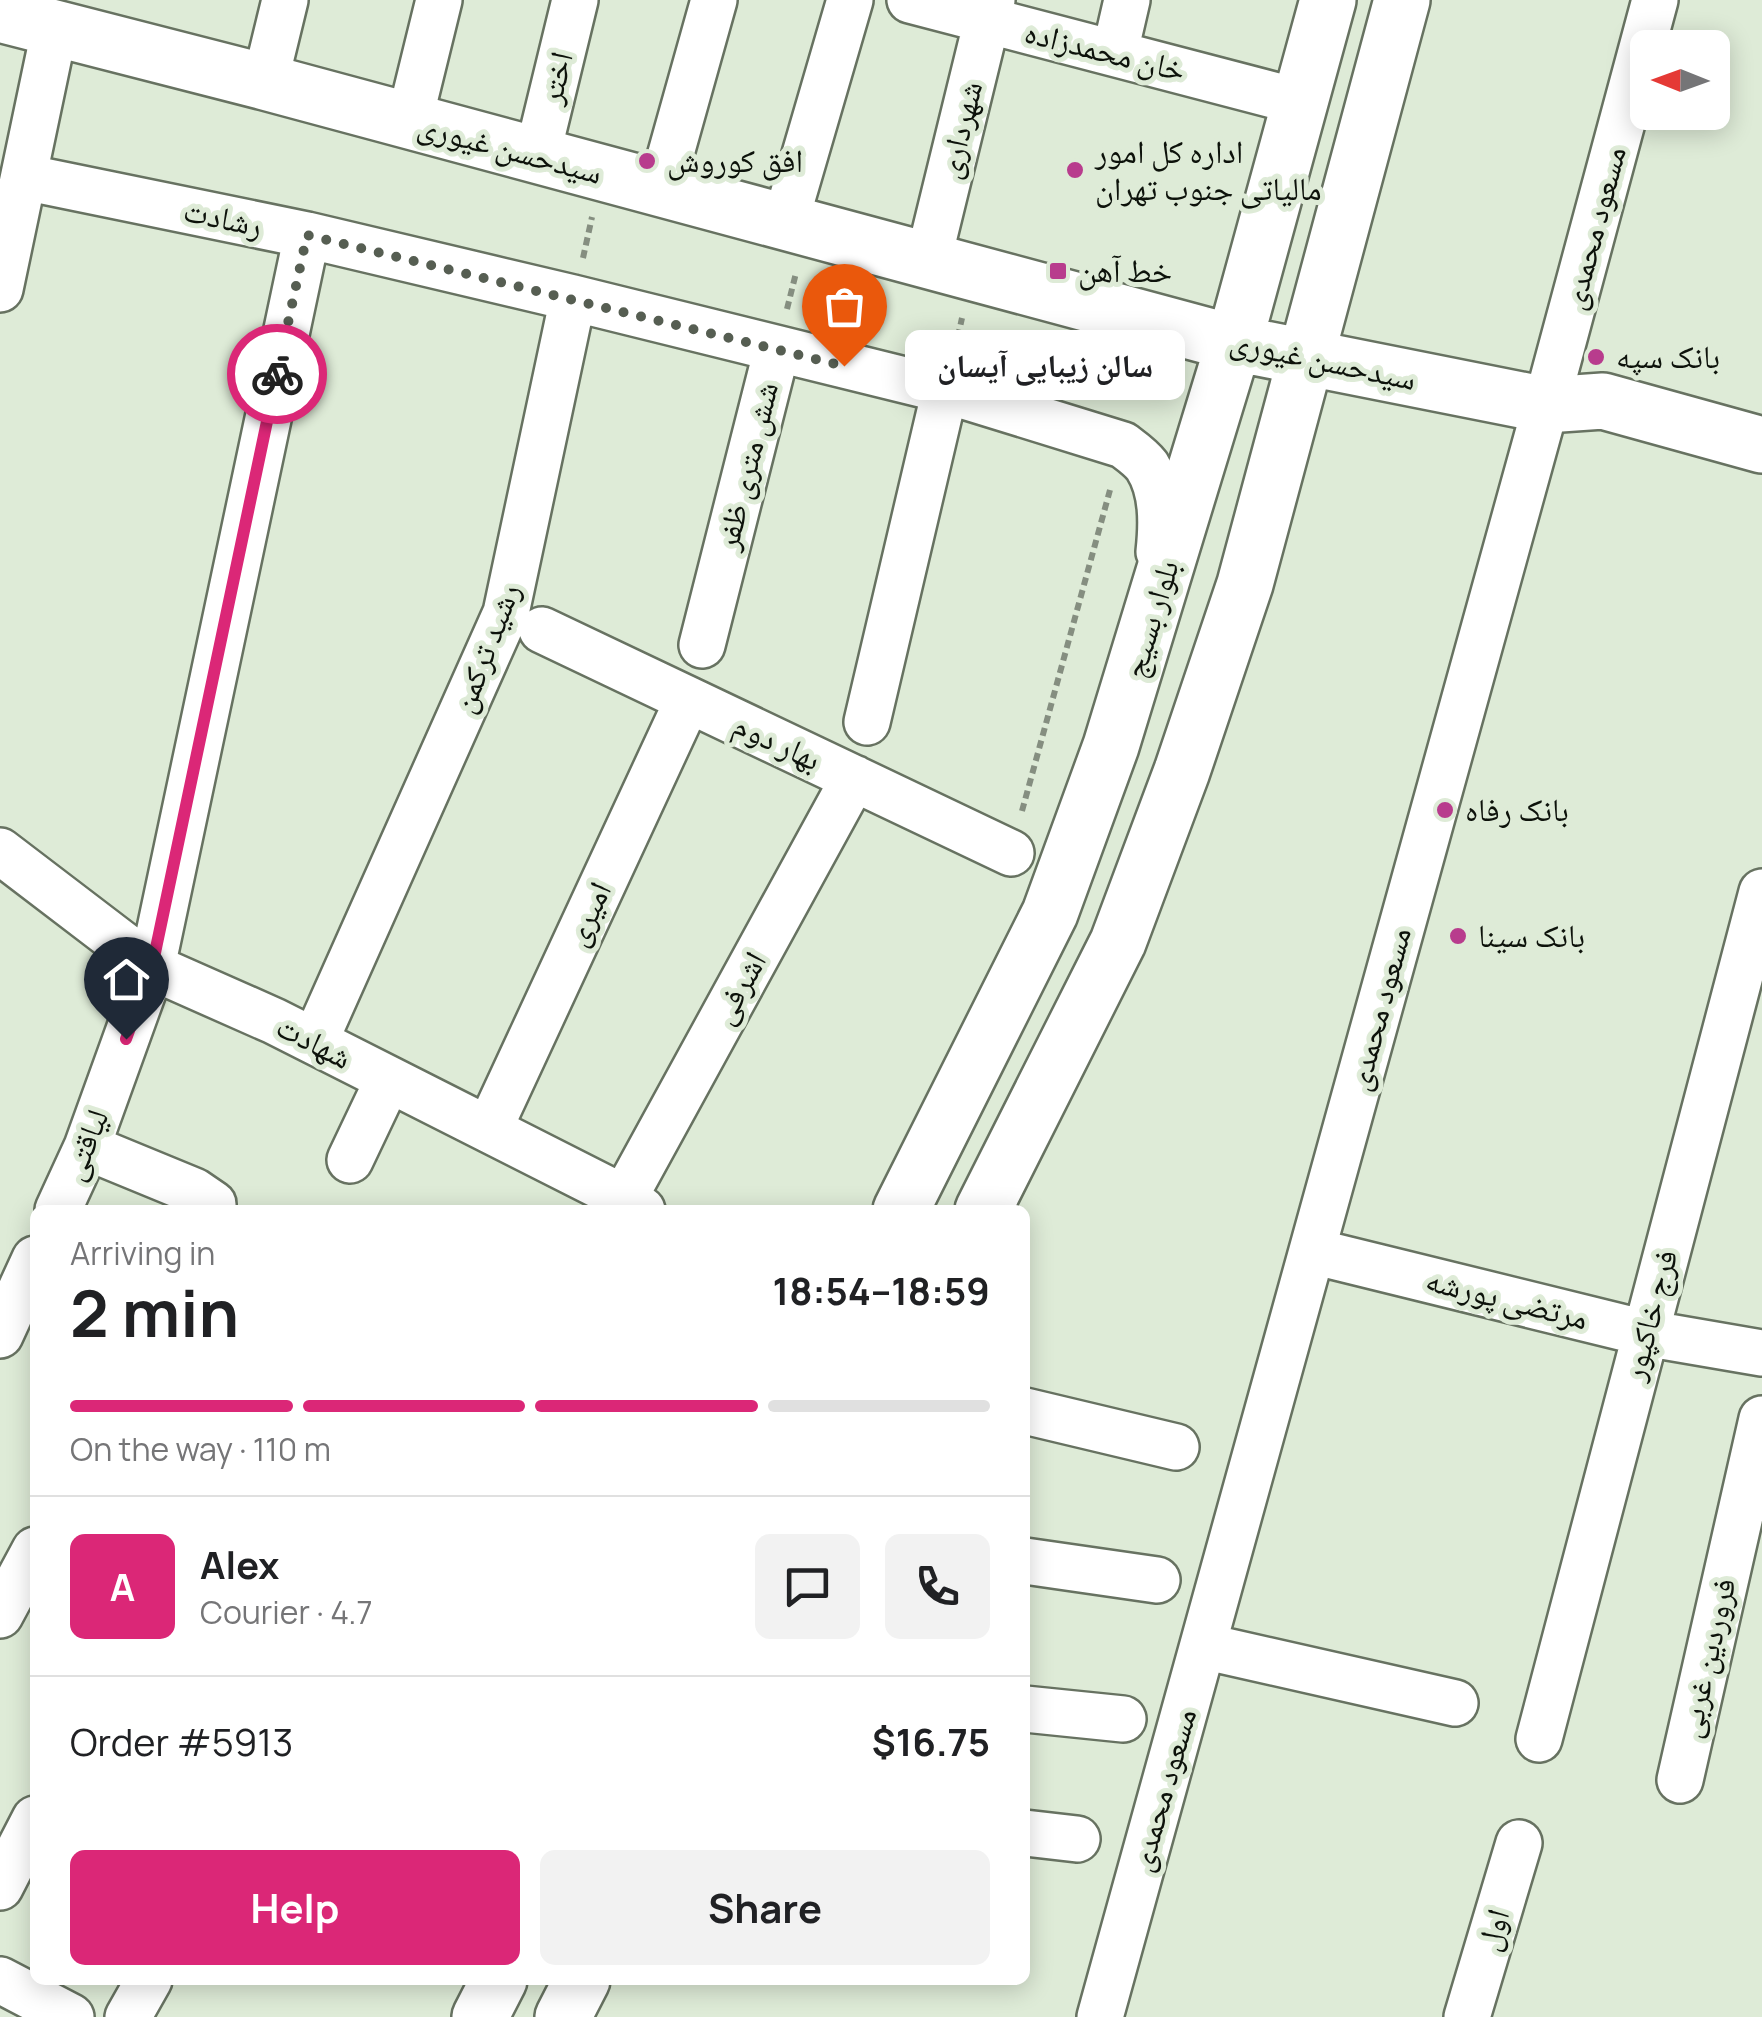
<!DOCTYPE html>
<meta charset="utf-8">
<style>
:root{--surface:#fff;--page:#f2f2f2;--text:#202124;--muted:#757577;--line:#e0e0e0;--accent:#db2777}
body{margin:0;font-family:Manrope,"Noto Naskh Arabic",sans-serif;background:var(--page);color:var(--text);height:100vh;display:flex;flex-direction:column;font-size:38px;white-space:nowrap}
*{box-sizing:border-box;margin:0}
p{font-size:32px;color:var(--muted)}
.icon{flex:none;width:55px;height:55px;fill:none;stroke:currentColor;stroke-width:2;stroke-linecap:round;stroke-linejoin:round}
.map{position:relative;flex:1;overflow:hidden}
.details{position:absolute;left:30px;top:1205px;width:1000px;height:780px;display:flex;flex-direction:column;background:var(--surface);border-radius:15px;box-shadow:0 5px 25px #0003}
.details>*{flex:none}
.needle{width:65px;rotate:271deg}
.controls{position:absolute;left:1630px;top:30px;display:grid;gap:20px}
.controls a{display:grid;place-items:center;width:100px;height:100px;border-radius:15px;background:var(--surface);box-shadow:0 5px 25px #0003;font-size:50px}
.pin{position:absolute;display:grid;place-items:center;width:85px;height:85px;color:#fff;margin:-102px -42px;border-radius:50% 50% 50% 0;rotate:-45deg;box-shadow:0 0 10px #0007}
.pin .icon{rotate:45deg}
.courier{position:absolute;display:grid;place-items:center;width:100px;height:100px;margin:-50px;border:8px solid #db2777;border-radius:50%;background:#fff;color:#222;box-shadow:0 2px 12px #0007}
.bubble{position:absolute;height:70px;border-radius:15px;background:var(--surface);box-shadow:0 5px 25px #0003;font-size:32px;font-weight:700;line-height:70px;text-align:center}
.summary em{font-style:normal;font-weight:700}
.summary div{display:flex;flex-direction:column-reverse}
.summary{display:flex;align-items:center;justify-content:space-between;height:170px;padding:0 40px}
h1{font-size:65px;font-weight:700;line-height:75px}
.bar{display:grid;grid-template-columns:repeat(4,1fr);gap:15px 10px;align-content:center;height:120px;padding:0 40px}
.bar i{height:12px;border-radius:8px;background:var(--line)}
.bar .on{background:var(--accent)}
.bar p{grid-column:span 4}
.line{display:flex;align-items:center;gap:25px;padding:0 40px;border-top:2px solid var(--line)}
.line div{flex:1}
.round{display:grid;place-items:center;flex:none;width:105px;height:105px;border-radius:15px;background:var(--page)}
.button{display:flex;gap:20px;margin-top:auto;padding:20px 40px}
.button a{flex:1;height:115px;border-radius:15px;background:var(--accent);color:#fff;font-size:40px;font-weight:700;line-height:115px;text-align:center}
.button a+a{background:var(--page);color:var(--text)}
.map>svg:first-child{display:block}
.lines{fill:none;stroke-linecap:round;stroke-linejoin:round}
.minor-casing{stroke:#677261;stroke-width:50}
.major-casing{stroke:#677261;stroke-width:60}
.path{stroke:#858e80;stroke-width:6;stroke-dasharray:8 5;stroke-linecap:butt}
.minor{stroke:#fff;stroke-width:45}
.major{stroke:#fff;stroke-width:55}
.done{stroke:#565e52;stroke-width:10;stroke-dasharray:0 18}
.route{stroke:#db2777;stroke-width:12}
.poi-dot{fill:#b83c8d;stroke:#deebd7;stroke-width:4}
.labels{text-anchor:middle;stroke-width:10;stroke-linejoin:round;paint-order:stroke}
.street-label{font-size:32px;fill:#0d120b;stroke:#deebd7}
.poi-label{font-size:32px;fill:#0d120b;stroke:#deebd7;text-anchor:start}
</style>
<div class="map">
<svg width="1762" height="2017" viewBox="0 0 1762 2017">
<rect width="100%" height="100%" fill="#deebd7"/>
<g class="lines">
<defs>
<path id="minor" d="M910 0 1300 102
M1115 52 1127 0
M265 82 285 0
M409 122 439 0
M537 156 575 0
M24 177 307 235 573 298 945 390 1123 445C1131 451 1141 458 1147 466 1163 491 1162 524 1159 552
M661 189 714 0
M785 223 850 0
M928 261 992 0
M0 289 55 27
M542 630 1011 853
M702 645 777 349
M867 722 945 390
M0 851 152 967 274 1021 624 1198 642 1210
M315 1041 506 613 573 298
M489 1129 688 700
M87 1147 194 1191 213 1204V1210
M350 1160 388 1080
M624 1198 854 778
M58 1210 87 1147 152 967 307 235
M1312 1251 1645 1333 1762 1353
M0 1335 35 1259
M1025 1411 1176 1447
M1025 1561 1157 1580
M0 1615 35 1550
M1203 1646 1455 1703
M1025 1709 1123 1719
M1539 1739 1762 892
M1680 1780 1762 1419
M1025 1833 1077 1839
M0 1887 35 1819
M0 1980 71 2017
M128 2017 149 1980
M1100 2017 1546 405 1655 0
M1467 2017 1519 1843"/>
<path id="major" d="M0 14 265 82 1234 343 1546 405 1603 401 1762 445
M901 1210 1050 913 1111 746 1234 343 1328 0
M983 1210 1118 942 1182 771 1245 584 1402 0
M480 2017 499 1980
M563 2017 582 1980"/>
</defs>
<use href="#minor" class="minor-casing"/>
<use href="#major" class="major-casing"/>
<path class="path" d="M583 258 592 217
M787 309 796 273
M955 350 962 318
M1022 811 1110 490"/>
<use href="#minor" class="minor"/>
<use href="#major" class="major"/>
</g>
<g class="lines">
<path class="done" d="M277 374 307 235 844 366"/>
<path class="route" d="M126 1039 152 967 277 374"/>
</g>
<g class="poi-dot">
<circle cx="647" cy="161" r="10"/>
<circle cx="1075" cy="170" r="10"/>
<rect x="1048" y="261" width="20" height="20" rx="5"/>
<circle cx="1596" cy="357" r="10"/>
<circle cx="1445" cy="810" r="10"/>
<circle cx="1458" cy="936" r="10"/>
</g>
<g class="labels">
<g class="street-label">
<text transform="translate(1105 51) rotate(14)" y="11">خان محمدزاده</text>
<text transform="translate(556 78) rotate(-76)" y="11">اختر</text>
<text transform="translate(960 130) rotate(-76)" y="11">شهرداری</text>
<text transform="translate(510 149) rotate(15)" y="11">سیدحسن غیوری</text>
<text transform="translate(223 218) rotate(12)" y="11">رشادت</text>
<text transform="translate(1594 228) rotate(-75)" y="11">مسعود محمدی</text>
<text transform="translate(1323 360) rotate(12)" y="11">سیدحسن غیوری</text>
<text transform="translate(747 466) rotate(-76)" y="11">شش متری ظفر</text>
<text transform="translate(1151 619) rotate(-73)" y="11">بلوار بسیج</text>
<text transform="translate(486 648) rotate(-69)" y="11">رشید ترکمن</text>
<text transform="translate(777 742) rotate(25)" y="11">بهار دوم</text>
<text transform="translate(588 914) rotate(-65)" y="11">امیری</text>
<text transform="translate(739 988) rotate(-61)" y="11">اشرفی</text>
<text transform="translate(1379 1009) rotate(-75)" y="11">مسعود محمدی</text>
<text transform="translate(314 1042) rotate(27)" y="11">شهادت</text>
<text transform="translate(85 1145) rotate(-68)" y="11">لیاقتی</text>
<text transform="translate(1507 1299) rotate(14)" y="11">مرتضی پورشه</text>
<text transform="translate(1650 1315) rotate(-75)" y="11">فرج خاکپور</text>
<text transform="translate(1707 1658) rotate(-77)" y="11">فروردین غربی</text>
<text transform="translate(1163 1790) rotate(-74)" y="11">مسعود محمدی</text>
<text transform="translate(1493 1930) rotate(-73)" y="11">اول</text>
</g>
<g class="poi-label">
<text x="1095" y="163">اداره کل امور<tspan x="1095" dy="37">مالیاتی جنوب تهران</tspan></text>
<text x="667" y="172">افق کوروش</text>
<text x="1078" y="282">خط آهن</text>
<text x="1616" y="368">بانک سپه</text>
<text x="1465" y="821">بانک رفاه</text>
<text x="1478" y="947">بانک سینا</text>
</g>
</g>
</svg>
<div class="controls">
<a><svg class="needle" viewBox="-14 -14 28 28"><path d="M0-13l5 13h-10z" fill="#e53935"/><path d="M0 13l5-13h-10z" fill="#757577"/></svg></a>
</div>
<div class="pin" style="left:844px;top:366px;background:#ea580c"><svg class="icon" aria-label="bag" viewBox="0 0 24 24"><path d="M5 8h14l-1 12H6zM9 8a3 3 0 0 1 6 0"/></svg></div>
<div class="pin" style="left:126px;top:1039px;background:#1f2937"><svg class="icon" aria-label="home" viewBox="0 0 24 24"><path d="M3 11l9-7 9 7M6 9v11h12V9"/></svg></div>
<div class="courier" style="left:277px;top:374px"><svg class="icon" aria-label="bike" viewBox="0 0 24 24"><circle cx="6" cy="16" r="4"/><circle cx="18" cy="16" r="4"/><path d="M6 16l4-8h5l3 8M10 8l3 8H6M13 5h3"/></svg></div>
<div class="bubble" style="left:905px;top:330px;width:280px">سالن زیبایی آیسان</div>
<section class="details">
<div class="summary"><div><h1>2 min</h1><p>Arriving in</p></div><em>18:54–18:59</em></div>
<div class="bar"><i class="on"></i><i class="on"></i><i class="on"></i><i></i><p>On the way · 110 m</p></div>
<div class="line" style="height:180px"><b class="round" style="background:var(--accent);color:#fff">A</b><div><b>Alex</b><p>Courier · 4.7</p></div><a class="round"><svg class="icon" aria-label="chat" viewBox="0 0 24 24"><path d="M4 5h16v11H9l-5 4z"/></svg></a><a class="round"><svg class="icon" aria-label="phone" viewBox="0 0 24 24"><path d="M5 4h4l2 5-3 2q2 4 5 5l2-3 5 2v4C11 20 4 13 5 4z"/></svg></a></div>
<div class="line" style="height:130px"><div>Order #5913</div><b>$16.75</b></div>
<div class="button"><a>Help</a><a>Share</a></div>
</section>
</div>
